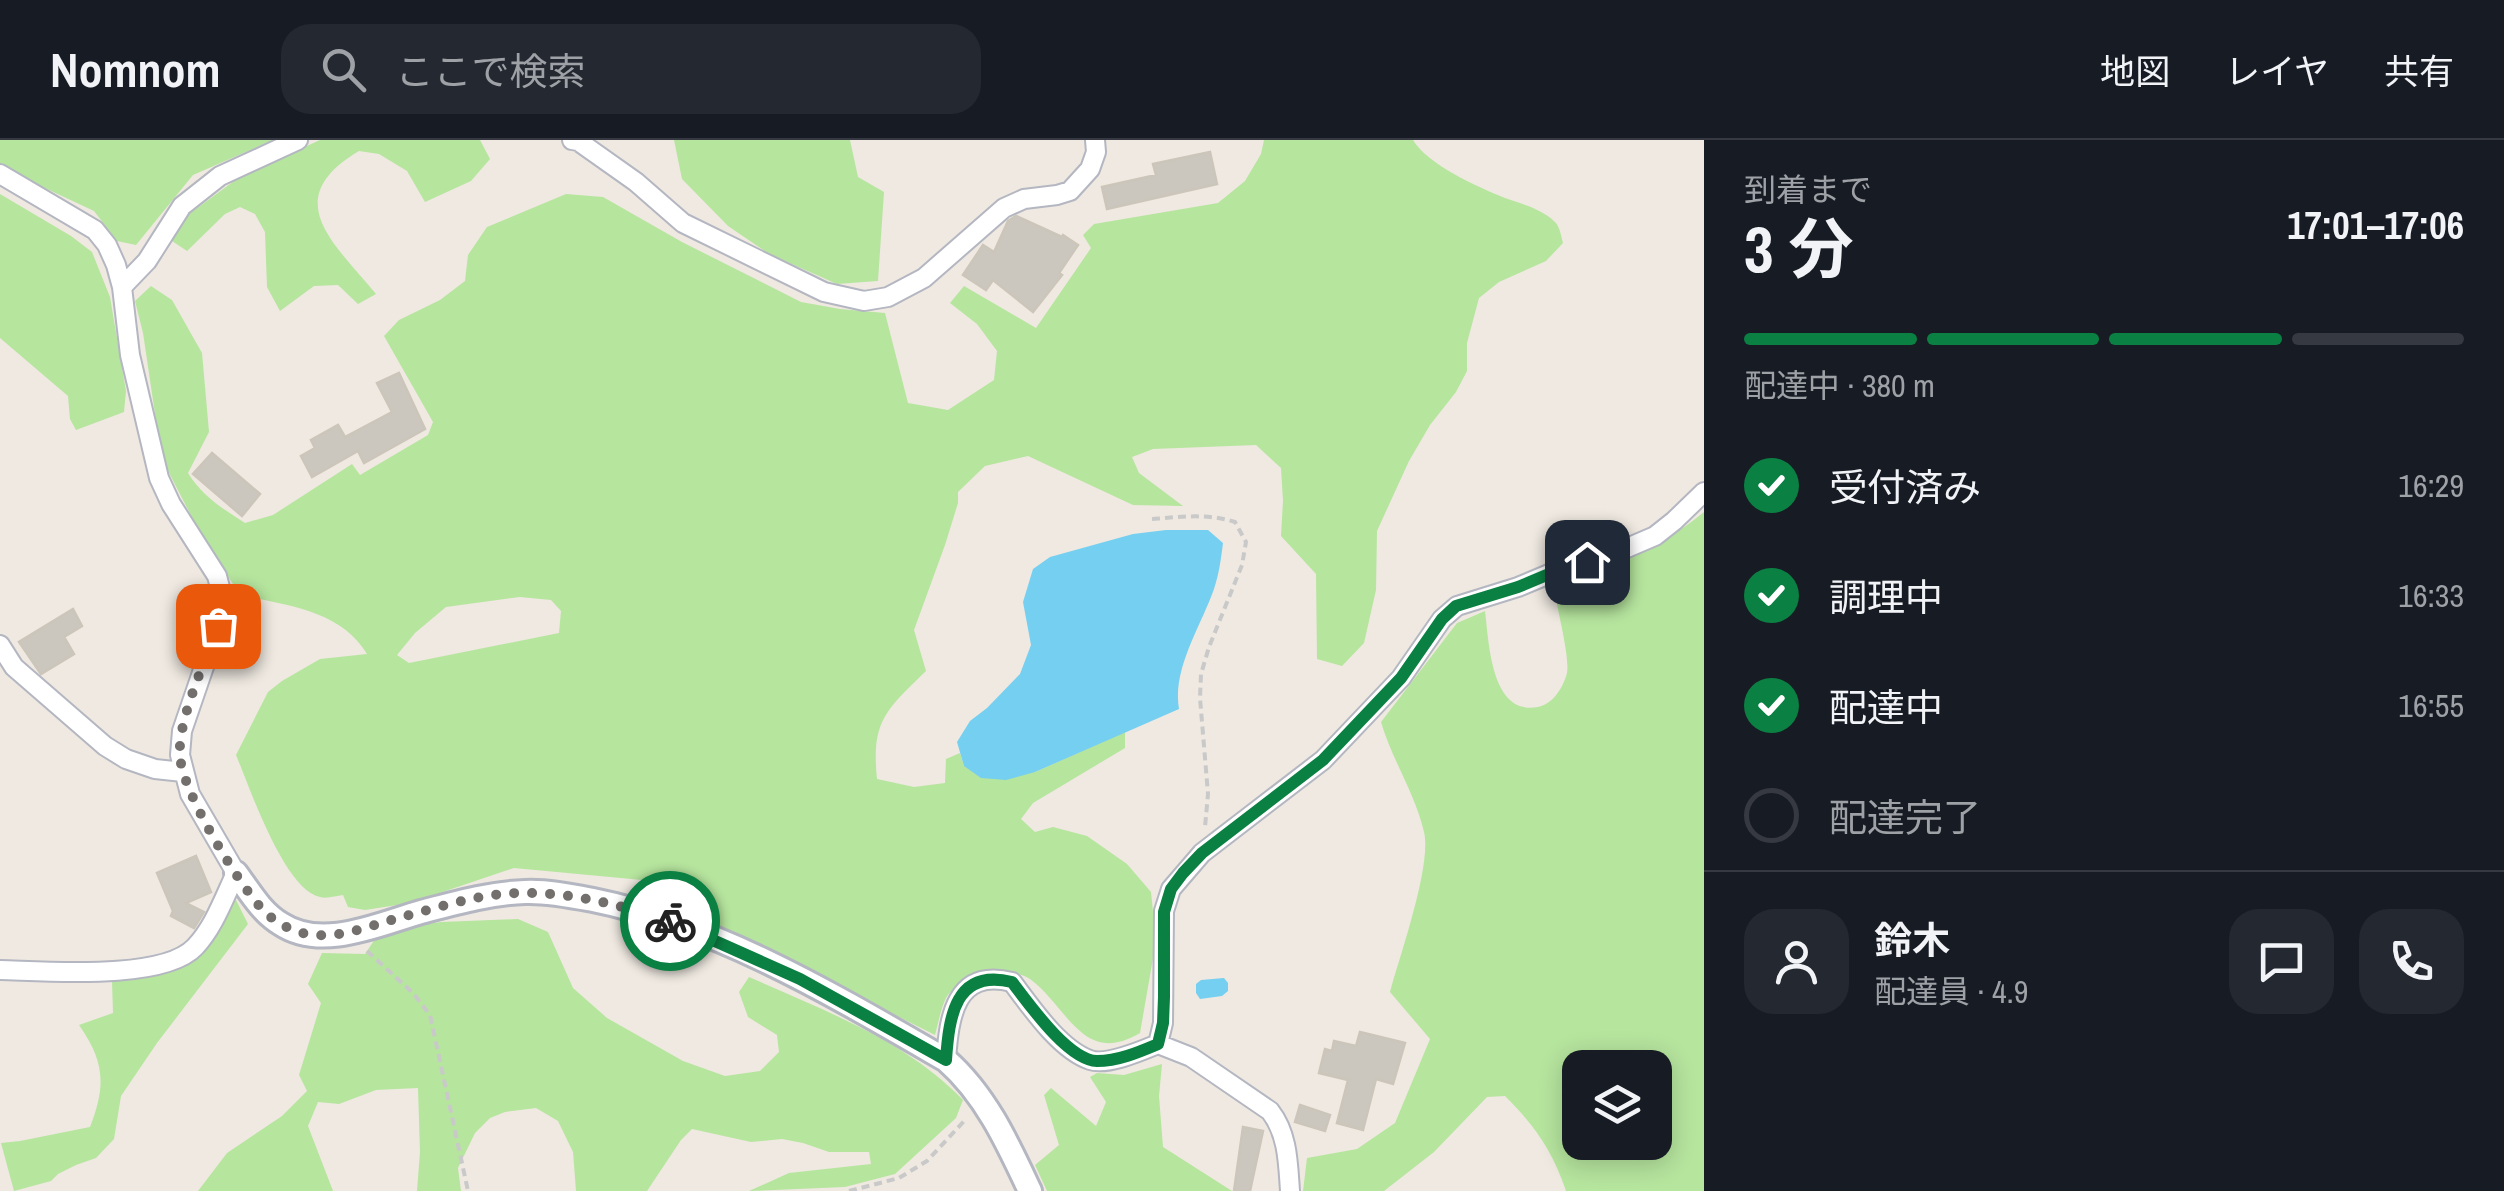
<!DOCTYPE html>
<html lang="ja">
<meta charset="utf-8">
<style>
:root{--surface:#171b24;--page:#242831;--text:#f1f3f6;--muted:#9ea1a6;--line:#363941;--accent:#0b8043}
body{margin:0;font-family:"Archivo Narrow","Noto Sans JP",sans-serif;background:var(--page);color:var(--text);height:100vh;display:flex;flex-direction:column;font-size:38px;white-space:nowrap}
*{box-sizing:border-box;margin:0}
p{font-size:32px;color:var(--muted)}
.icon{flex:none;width:55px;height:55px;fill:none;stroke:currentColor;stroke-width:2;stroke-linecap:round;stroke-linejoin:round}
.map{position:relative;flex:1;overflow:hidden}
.details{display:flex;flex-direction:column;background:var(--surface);width:800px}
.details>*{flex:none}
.buttons{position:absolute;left:1562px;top:910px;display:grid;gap:20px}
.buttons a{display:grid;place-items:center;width:110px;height:110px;border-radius:20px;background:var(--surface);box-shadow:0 5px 25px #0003;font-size:50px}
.pin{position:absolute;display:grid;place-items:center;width:85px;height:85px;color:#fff;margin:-42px;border-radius:20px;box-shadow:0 5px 15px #0006}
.courier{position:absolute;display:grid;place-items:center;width:100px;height:100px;margin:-50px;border:8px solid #0b8043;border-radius:50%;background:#fff;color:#222;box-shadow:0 2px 12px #0007}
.summary em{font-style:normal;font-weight:700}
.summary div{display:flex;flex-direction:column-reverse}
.summary{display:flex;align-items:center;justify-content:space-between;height:170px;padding:0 40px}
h1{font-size:65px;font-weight:700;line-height:75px}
.bar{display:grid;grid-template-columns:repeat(4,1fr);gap:15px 10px;align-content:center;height:120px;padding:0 40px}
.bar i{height:12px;border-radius:8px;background:var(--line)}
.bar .active{background:var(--accent)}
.bar p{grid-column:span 4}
.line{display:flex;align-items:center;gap:25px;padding:0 40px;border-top:2px solid var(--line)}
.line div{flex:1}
.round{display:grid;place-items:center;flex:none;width:105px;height:105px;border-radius:30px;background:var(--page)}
ol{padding:0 40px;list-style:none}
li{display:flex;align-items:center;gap:30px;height:110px}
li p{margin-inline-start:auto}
li .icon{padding:10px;border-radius:50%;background:var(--accent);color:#fff;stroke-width:4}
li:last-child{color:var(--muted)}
li i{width:55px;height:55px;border:5px solid var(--line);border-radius:50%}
header{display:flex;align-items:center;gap:60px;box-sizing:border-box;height:140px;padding:0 50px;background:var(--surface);border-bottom:2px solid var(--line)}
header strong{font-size:48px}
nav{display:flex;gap:55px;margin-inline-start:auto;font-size:35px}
.search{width:700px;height:90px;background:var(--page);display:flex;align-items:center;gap:25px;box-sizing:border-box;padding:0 35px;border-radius:30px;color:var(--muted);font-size:38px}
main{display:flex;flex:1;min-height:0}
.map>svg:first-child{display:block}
.green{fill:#b6e59e;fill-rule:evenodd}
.water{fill:#75cff0}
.building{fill:#cbc7bf;stroke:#cbc5ba;stroke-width:2.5}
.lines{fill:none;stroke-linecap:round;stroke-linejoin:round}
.minor-casing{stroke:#b4b7c1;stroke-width:22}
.tertiary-casing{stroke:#b4b7c1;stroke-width:28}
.path{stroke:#c9c9c9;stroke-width:4;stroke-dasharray:8 5;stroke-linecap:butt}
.minor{stroke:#fff;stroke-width:18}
.tertiary{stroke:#fff;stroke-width:22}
.done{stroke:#726f6d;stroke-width:10;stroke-dasharray:0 18}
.route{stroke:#0b8043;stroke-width:12}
</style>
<header>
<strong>Nomnom</strong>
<div class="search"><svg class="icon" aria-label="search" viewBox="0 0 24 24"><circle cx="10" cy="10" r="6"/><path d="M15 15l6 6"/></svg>ここで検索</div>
<nav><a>地図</a><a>レイヤ</a><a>共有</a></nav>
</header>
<main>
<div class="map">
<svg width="1704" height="1051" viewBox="0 0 1704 1051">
<rect width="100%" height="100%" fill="#efe9e1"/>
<path class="green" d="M0 0H273L193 35 136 105 117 101 94 71 0 27Z
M320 0H480L490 19 471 41 425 62 407 31 379 14 359 11C278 59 334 103 376 154L358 164 338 145 314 146 280 171 267 147 265 92 255 74 240 67 225 74 187 111 172 101 189 74 241 36Z
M674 0H850L858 37 884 52 878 141 837 144 769 114 728 86 682 39Z
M1264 0H1413C1428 25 1478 47 1505 58 1522 64 1542 69 1555 82 1560 87 1561 96 1563 103L1546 121 1499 142 1479 158 1467 203V231L1456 252 1430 285 1409 321 1377 391 1376 450 1364 503 1342 526 1317 519 1316 434 1281 396 1283 361 1281 328 1256 305 1153 309 1132 317 1139 333 1183 366 1133 365 1028 316 985 326 958 352V363L945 405 914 490 926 531C886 570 871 581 877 639L914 647 945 643 946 619 960 613 964 626 1035 632 1125 592V608L1033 663 1021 679 1035 692 1053 687 1087 696 1127 724 1151 752 1156 801 1140 893C1083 927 1068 867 1030 839 1009 824 959 836 946 858 941 868 938 884 935 895L659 757 642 740 514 728 410 763 365 770 348 767 343 755C336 756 326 759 320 757 284 749 250 648 236 615L268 552 282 541 320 519 367 514C341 470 286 465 240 455L200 393 165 325 158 294 143 193 135 161 151 146 172 160 202 213 209 292 188 333C202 356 223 369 245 383L273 375 352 324 360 335 428 295 433 282 384 196 399 180 440 160 465 141 468 115 487 87 566 54 603 57 682 102 801 162 840 169 885 173 908 263 948 270 994 240 997 211 977 184 950 163 964 146 1036 188 1091 108 1083 95 1094 84 1218 63 1245 41 1261 14ZM520 457 551 460 561 471 559 493 409 523 397 515 415 493 446 467Z
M0 54 71 96 92 112 110 157 126 251 124 272 76 290 70 279 68 256 0 198Z
M1704 372V1051H1566C1552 1010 1535 986 1505 956L1487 957 1434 1012 1384 1051H1303L1307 1018 1357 1009 1395 983 1430 899 1390 852C1400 815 1432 725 1424 692 1415 653 1392 620 1381 582L1457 483 1485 471C1489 503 1491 576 1538 567 1553 564 1563 548 1567 533 1570 517 1557 468 1554 449L1556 442C1609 427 1661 408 1704 372ZM1580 928H1655V1002H1580Z
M234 756 248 784 157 903 121 956 114 999 96 1018 76 1025 58 1034 51 1041 14 1051 1 1003 20 1001 90 987C106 946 105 922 79 885L113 873 112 841 142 838 174 828Z
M518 779 548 792 573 848 607 878 683 921 725 936 760 931 779 912 777 895 748 877 739 852 749 837C823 870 907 901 963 960L956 978 895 1034 845 1047 749 1051 789 1033 871 1024 869 1012H829L803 1003 782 999 751 1002 692 989 681 1000 647 1051H576L573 1012 558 981 536 968 505 972 490 978 475 993 458 1028 461 1051H417L420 1012 418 948 376 950 339 964 318 962 308 986 333 1051H198L227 1013 282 976 307 951 299 935 321 863 308 844 322 813 365 814 375 799 385 790 441 782Z
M1162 924 1159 956 1163 1007 1232 1051H1047L1035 1025 1059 1005 1044 955 1051 948 1096 986 1106 962 1090 937 1097 933 1124 935Z"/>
<path class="water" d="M1166 390H1208L1223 403C1221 419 1219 434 1214 449 1201 486 1172 529 1179 569L1035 632 1006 640 981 638 964 626 957 602 970 581 987 568 1020 534 1031 505 1023 462 1033 429 1050 417 1133 394Z
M1224 838 1228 843V851L1222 856 1200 859 1196 853V844L1201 840Z"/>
<path class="building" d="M1210 12 1217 44 1107 69 1102 47 1156 35 1153 24Z
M1016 76 1062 97 1063 95 1078 105 1059 133 1062 135 1033 172 993 140 986 150 963 135 983 105 994 112 1008 81Z
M399 233 425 289 364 323 358 311 312 337 301 316 315 308 311 300 338 285 345 297 392 272 377 243Z
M212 313 260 354 242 376 193 334Z
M73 469 82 486 64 497 74 514 41 534 19 502Z
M196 716 211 752 186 763 204 772 194 788 171 776 173 771 157 733Z
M1360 892 1405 903 1393 944 1376 939 1363 990 1337 983 1348 940 1319 933 1325 909 1332 911 1334 901 1356 906Z
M1300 965 1330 975 1325 991 1295 982Z
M1243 987 1263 991 1250 1051H1234Z"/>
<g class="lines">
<defs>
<path id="minor" d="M572 0 578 1 636 42 683 83 824 152 864 161 888 157 924 138 1004 68 1024 59 1057 55 1070 51 1090 29 1096 12 1095 0
M0 34 95 90 107 105 116 125 122 147 130 215 159 338 171 364 217 436 223 459 218 486 182 591 180 615 190 654 236 733C224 758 214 787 195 807 163 841 45 831 0 830
M122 147 147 121 182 66 220 36 298 0
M0 505 14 527 105 606 126 619 155 629 183 632
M1158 904 1191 917 1270 971C1288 994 1288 1023 1290 1051
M946 920C949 877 955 828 1012 842 1031 867 1059 909 1090 920 1107 926 1141 911 1158 904L1163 883 1164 771 1171 749 1202 713 1323 620 1401 538 1442 479 1457 466 1518 447 1561 429 1613 414 1655 396 1674 381 1704 352"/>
<path id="tertiary" d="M236 733C250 752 261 772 281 784 322 811 379 784 421 772 455 763 490 753 525 752 547 751 572 756 593 760 717 785 837 857 946 920 986 955 1008 1004 1030 1051"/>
</defs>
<use href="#minor" class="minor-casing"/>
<use href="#tertiary" class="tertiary-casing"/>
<path class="path" d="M1152 379C1180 377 1208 373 1235 382L1246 402 1242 425 1209 507 1201 534 1200 558 1208 654 1205 687
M367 811 413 853 430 875 468 1051
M849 1051 899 1038 927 1021 966 979"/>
<use href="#minor" class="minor"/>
<use href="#tertiary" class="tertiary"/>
</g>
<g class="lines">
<path class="done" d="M218 486C206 520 177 581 180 616 182 652 237 741 261 768 273 781 290 791 307 794 334 799 362 789 388 781 417 773 447 764 476 758 542 744 607 761 670 781"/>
<path class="route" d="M670 781 800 839 946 920C949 877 955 828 1012 842 1029 864 1068 920 1097 921 1118 921 1139 912 1158 904L1163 883 1164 857V772L1171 749 1183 733 1202 713 1323 620 1401 538 1442 479 1456 466 1518 447 1561 429 1587 422"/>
</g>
</svg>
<div class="buttons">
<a><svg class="icon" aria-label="layers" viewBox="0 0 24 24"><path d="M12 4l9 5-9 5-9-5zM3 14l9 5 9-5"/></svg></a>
</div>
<div class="pin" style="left:218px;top:486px;background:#ea580c"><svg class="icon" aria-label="bag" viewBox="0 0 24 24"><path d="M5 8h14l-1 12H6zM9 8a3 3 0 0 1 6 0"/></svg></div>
<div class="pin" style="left:1587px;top:422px;background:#1f2937"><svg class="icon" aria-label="home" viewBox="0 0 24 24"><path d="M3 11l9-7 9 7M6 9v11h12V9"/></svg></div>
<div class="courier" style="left:670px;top:781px"><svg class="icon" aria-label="bike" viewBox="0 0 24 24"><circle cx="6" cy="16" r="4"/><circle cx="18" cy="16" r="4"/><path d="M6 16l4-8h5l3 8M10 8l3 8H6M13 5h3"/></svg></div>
</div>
<section class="details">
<div class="summary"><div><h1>3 分</h1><p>到着まで</p></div><em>17:01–17:06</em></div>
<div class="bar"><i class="active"></i><i class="active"></i><i class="active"></i><i></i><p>配達中 · 380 m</p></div>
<ol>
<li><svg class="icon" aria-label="check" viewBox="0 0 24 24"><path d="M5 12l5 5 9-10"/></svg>受付済み<p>16:29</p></li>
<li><svg class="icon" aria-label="check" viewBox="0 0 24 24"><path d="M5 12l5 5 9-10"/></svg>調理中<p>16:33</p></li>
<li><svg class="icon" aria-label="check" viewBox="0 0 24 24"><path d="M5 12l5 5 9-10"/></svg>配達中<p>16:55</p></li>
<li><i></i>配達完了</li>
</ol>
<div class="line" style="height:180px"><a class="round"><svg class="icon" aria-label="person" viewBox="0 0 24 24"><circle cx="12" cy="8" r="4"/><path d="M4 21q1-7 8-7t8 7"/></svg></a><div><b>鈴木</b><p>配達員 · 4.9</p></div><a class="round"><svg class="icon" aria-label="chat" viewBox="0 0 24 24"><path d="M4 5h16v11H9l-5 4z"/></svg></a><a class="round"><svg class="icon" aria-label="phone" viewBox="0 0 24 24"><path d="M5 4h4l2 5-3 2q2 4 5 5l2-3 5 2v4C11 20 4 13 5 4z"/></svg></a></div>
</section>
</main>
